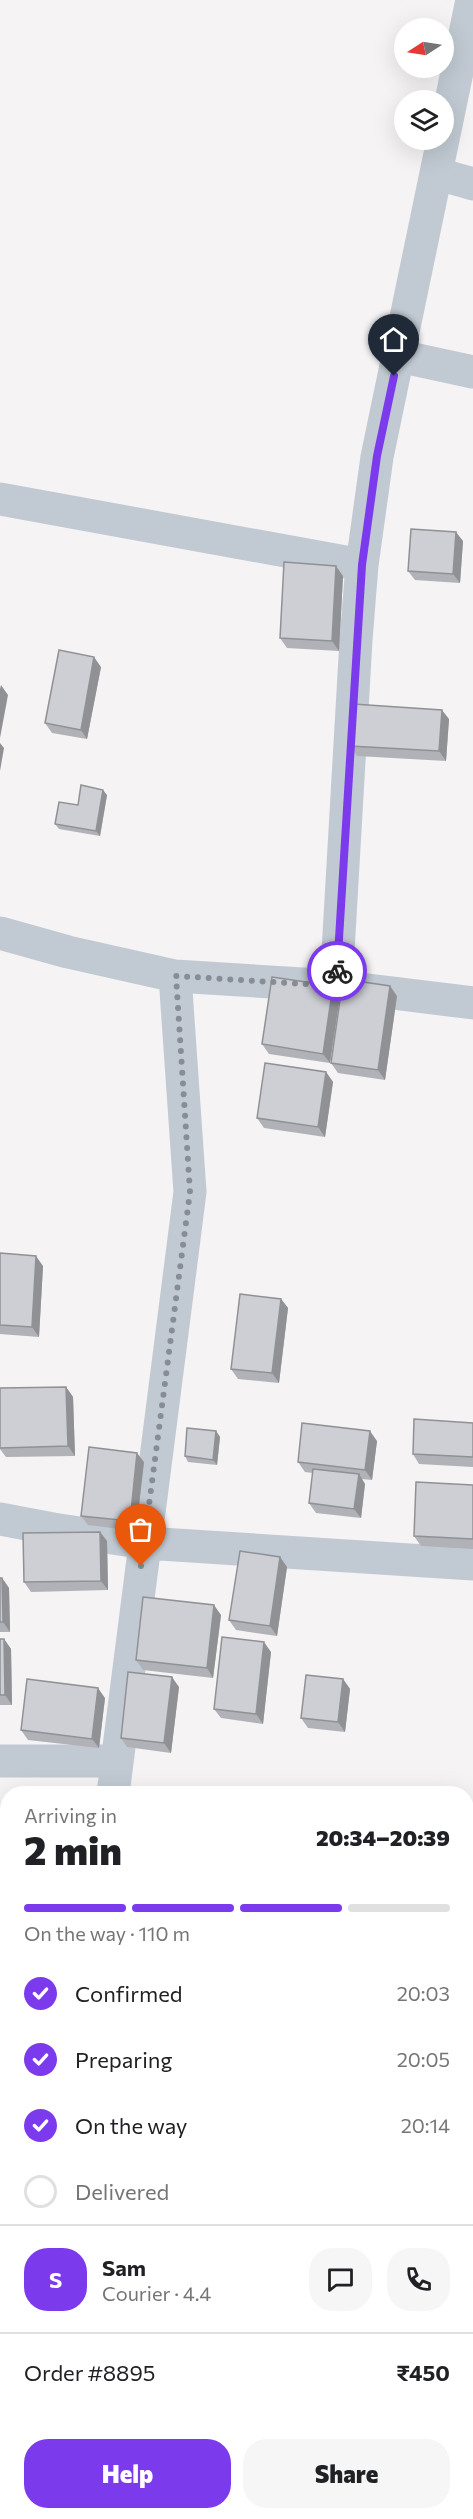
<!DOCTYPE html>
<meta charset="utf-8">
<style>
:root{--surface:#fff;--page:#f6f6f6;--text:#202124;--muted:#757577;--line:#e0e0e0;--accent:#7c3aed}
body{margin:0;font-family:Commissioner,sans-serif;background:var(--page);color:var(--text);height:100vh;display:flex;flex-direction:column;font-size:22px;white-space:nowrap}
*{box-sizing:border-box;margin:0}
p{font-size:20px;color:var(--muted)}
.icon{flex:none;width:33px;height:33px;fill:none;stroke:currentColor;stroke-width:2;stroke-linecap:round;stroke-linejoin:round}
.map{position:relative;flex:1;overflow:hidden}
.side{position:absolute;left:0px;top:1786px;width:474px;height:734px;display:flex;flex-direction:column;background:var(--surface);border-radius:24px 24px 0 0;box-shadow:0 6px 24px #0002}
.side>*{flex:none}
.needle{width:39px;rotate:258deg}
.tools{position:absolute;left:394px;top:18px;display:grid;gap:12px}
.tools a{display:grid;place-items:center;width:60px;height:60px;border-radius:50%;background:var(--surface);box-shadow:0 6px 24px #0002;font-size:30px}
.pin{position:absolute;display:grid;place-items:center;width:51px;height:51px;color:#fff;margin:-62px -26px;border-radius:50% 50% 50% 0;rotate:-45deg;box-shadow:0 0 6px #0007}
.pin .icon{rotate:45deg}
.courier{position:absolute;display:grid;place-items:center;width:60px;height:60px;margin:-30px;border:4px solid #7c3aed;border-radius:50%;background:#fff;color:#222;box-shadow:0 2px 8px #0007}
.summary em{font-style:normal;font-weight:800}
.summary div{display:flex;flex-direction:column-reverse}
.summary{display:flex;align-items:center;justify-content:space-between;height:102px;padding:0 24px}
h1{font-size:39px;font-weight:800;line-height:45px}
.bar{display:grid;grid-template-columns:repeat(4,1fr);gap:9px 6px;align-content:center;height:72px;padding:0 24px}
.bar i{height:8px;border-radius:4px;background:var(--line)}
.bar .selected{background:var(--accent)}
.bar p{grid-column:span 4}
.line{display:flex;align-items:center;gap:15px;padding:0 24px;border-top:2px solid var(--line)}
.line div{flex:1}
.round{display:grid;place-items:center;flex:none;width:63px;height:63px;border-radius:24px;background:var(--page)}
ol{padding:0 24px;list-style:none}
li{display:flex;align-items:center;gap:18px;height:66px}
li p{margin-inline-start:auto}
li .icon{padding:6px;border-radius:50%;background:var(--accent);color:#fff;stroke-width:4}
li:last-child{color:var(--muted)}
li i{width:33px;height:33px;border:3px solid var(--line);border-radius:50%}
.primary-button{display:flex;gap:12px;margin-top:auto;padding:12px 24px}
.primary-button a{flex:1;height:69px;border-radius:24px;background:var(--accent);color:#fff;font-size:24px;font-weight:800;line-height:69px;text-align:center}
.primary-button a+a{background:var(--page);color:var(--text)}
.map>svg:first-child{display:block}
.lines{fill:none;stroke-linecap:round;stroke-linejoin:round}
.minor{stroke:#c1cad2;stroke-width:33}
.wall{fill:#b0b2b7}
.shaded-wall{fill:#909195}
.building{fill:#cdcfd5;stroke:#909195;stroke-width:1.5}
.done{stroke:#868d94;stroke-width:6;stroke-dasharray:0 10.8}
.route{stroke:#7c3aed;stroke-width:8}
</style>
<div class="map">
<svg width="473" height="2519" viewBox="0 0 473 2519">
<rect width="100%" height="100%" fill="#f5f3f3"/>
<g class="lines">
<path class="minor" d="M438 174 473 184
M399 356 473 372
M0 499 362 565
M0 933 68 952 175 976 336 986 473 1003
M336 986 356 640 362 565 377 457 472 0
M0 1519 53 1529 145 1543 473 1564
M0 1761H117
M113 1794 190 1192 175 976
M0 1933H8
M466 1952 473 1953
M466 2312 473 2313
M0 2512 50 2514"/>
</g>
<path class="wall" d="M463 541 460 583 415 580 408 571Z
M343 576 339 651 287 648 280 638Z
M101 667 87 739 52 733 45 723Z
M449 719 446 761 357 756 350 746Z
M107 795 100 836 59 829 55 824 78 805Z
M333 986 340 996 330 1063 269 1054 262 1044Z
M397 996 385 1080 338 1073 331 1063Z
M326 1072 333 1082 325 1137 264 1128 257 1118Z
M0 1253 43 1266 39 1337 0 1334Z
M281 1299 288 1308 279 1383 238 1379 231 1369Z
M66 1387 73 1397 75 1456 6 1457 0 1449V1388Z
M473 1423V1467L419 1464 413 1454Z
M216 1431 220 1437 217 1465 188 1462 185 1456Z
M377 1441 372 1480 362 1479 365 1484 361 1518 316 1513 309 1503 313 1473 305 1472 298 1462Z
M144 1462 136 1531 88 1525 81 1516Z
M473 1485V1549L421 1546 414 1536Z
M100 1532 107 1541 108 1590 31 1592 24 1582Z
M280 1557 287 1567 277 1636 236 1630 229 1620Z
M0 1578H2L9 1588 10 1632H0Z
M221 1615 213 1678 143 1670 136 1660Z
M0 1639H4L11 1649 12 1705H0Z
M271 1652 263 1724 221 1718 214 1709Z
M343 1679 350 1689 345 1732 308 1728 301 1718Z
M179 1687 171 1753 127 1747 121 1738Z
M105 1698 99 1748 28 1740 21 1730Z
M466 2153 471 2217H466Z"/>
<path class="shaded-wall" d="M456 532 463 541 460 583 453 574Z
M336 566 343 576 339 651 332 641Z
M94 657 101 667 87 739 81 730Z
M1 685 8 695 0 738V689Z
M442 710 449 719 446 761 439 751Z
M0 743 4 748 0 771Z
M103 790 107 795 100 836 96 831Z
M333 986 340 996 330 1063 323 1054Z
M390 986 397 996 385 1080 378 1070Z
M326 1072 333 1082 325 1137 318 1127Z
M36 1256 43 1266 39 1337 32 1327Z
M281 1299 288 1308 279 1383 272 1373Z
M66 1387 73 1397 75 1456 68 1446Z
M216 1431 220 1437 217 1465 213 1460Z
M370 1431 377 1441 372 1480 365 1470Z
M137 1453 144 1462 136 1531 130 1521Z
M359 1474 365 1484 361 1518 354 1509Z
M100 1532 107 1541 108 1590 101 1581Z
M280 1557 287 1567 277 1636 270 1626Z
M2 1578 9 1588 10 1632 3 1622Z
M214 1605 221 1615 213 1678 207 1668Z
M4 1639 11 1649 12 1705 5 1695Z
M264 1642 271 1652 263 1724 256 1714Z
M172 1677 179 1687 171 1753 164 1743Z
M343 1679 350 1689 345 1732 338 1722Z
M98 1688 105 1698 99 1748 92 1739Z
M470 2153 473 2157V2202L471 2217 466 2210V2189Z
M393 2512H400V2519H393Z"/>
<path class="building" d="M411 529 456 532 453 574 408 571Z
M284 562 336 566 332 641 280 638Z
M59 650 94 657 81 730 45 723Z
M353 704 442 710 439 751 350 746Z
M81 785 103 790 96 831 55 824 59 802 78 805Z
M272 977 333 986 323 1054 262 1044Z
M343 979 390 986 378 1070 331 1063Z
M265 1063 326 1072 318 1127 257 1118Z
M0 1253 36 1256 32 1327 0 1325Z
M240 1294 281 1299 272 1373 231 1369Z
M66 1387 68 1446 0 1448V1388Z
M414 1419 473 1423V1457L413 1454Z
M302 1423 370 1431 365 1470 298 1462Z
M187 1428 216 1431 213 1460 185 1456Z
M89 1447 137 1453 130 1521 81 1516Z
M313 1469 359 1474 354 1509 309 1503Z
M416 1482 473 1485V1539L414 1536Z
M100 1532 101 1581 24 1582 23 1533Z
M240 1551 280 1557 270 1626 229 1620Z
M0 1578H2L3 1622H0Z
M143 1597 214 1605 207 1668 136 1660Z
M222 1637 264 1642 256 1714 214 1709Z
M0 1639H4L5 1695H0Z
M128 1672 172 1677 164 1743 121 1738Z
M306 1675 343 1679 338 1722 301 1718Z
M27 1679 98 1688 92 1739 21 1730Z
M466 2153H470L466 2189Z
M354 2512H393V2519H354Z"/>
<g class="lines">
<path class="done" d="M141 1566 190 1192 176 976 336 986 337 971"/>
<path class="route" d="M337 971 362 565 377 456 394 376"/>
</g>
</svg>
<div class="tools">
<a><svg class="needle" viewBox="-14 -14 28 28"><path d="M0-13l5 13h-10z" fill="#e53935"/><path d="M0 13l5-13h-10z" fill="#757577"/></svg></a>
<a><svg class="icon" aria-label="layers" viewBox="0 0 24 24"><path d="M12 4l9 5-9 5-9-5zM3 14l9 5 9-5"/></svg></a>
</div>
<div class="pin" style="left:141px;top:1566px;background:#ea580c"><svg class="icon" aria-label="bag" viewBox="0 0 24 24"><path d="M5 8h14l-1 12H6zM9 8a3 3 0 0 1 6 0"/></svg></div>
<div class="pin" style="left:394px;top:376px;background:#1f2937"><svg class="icon" aria-label="home" viewBox="0 0 24 24"><path d="M3 11l9-7 9 7M6 9v11h12V9"/></svg></div>
<div class="courier" style="left:337px;top:971px"><svg class="icon" aria-label="bike" viewBox="0 0 24 24"><circle cx="6" cy="16" r="4"/><circle cx="18" cy="16" r="4"/><path d="M6 16l4-8h5l3 8M10 8l3 8H6M13 5h3"/></svg></div>
<section class="side">
<div class="summary"><div><h1>2 min</h1><p>Arriving in</p></div><em>20:34–20:39</em></div>
<div class="bar"><i class="selected"></i><i class="selected"></i><i class="selected"></i><i></i><p>On the way · 110 m</p></div>
<ol>
<li><svg class="icon" aria-label="check" viewBox="0 0 24 24"><path d="M5 12l5 5 9-10"/></svg>Confirmed<p>20:03</p></li>
<li><svg class="icon" aria-label="check" viewBox="0 0 24 24"><path d="M5 12l5 5 9-10"/></svg>Preparing<p>20:05</p></li>
<li><svg class="icon" aria-label="check" viewBox="0 0 24 24"><path d="M5 12l5 5 9-10"/></svg>On the way<p>20:14</p></li>
<li><i></i>Delivered</li>
</ol>
<div class="line" style="height:108px"><b class="round" style="background:var(--accent);color:#fff">S</b><div><b>Sam</b><p>Courier · 4.4</p></div><a class="round"><svg class="icon" aria-label="chat" viewBox="0 0 24 24"><path d="M4 5h16v11H9l-5 4z"/></svg></a><a class="round"><svg class="icon" aria-label="phone" viewBox="0 0 24 24"><path d="M5 4h4l2 5-3 2q2 4 5 5l2-3 5 2v4C11 20 4 13 5 4z"/></svg></a></div>
<div class="line" style="height:78px"><div>Order #8895</div><b>₹450</b></div>
<div class="primary-button"><a>Help</a><a>Share</a></div>
</section>
</div>
